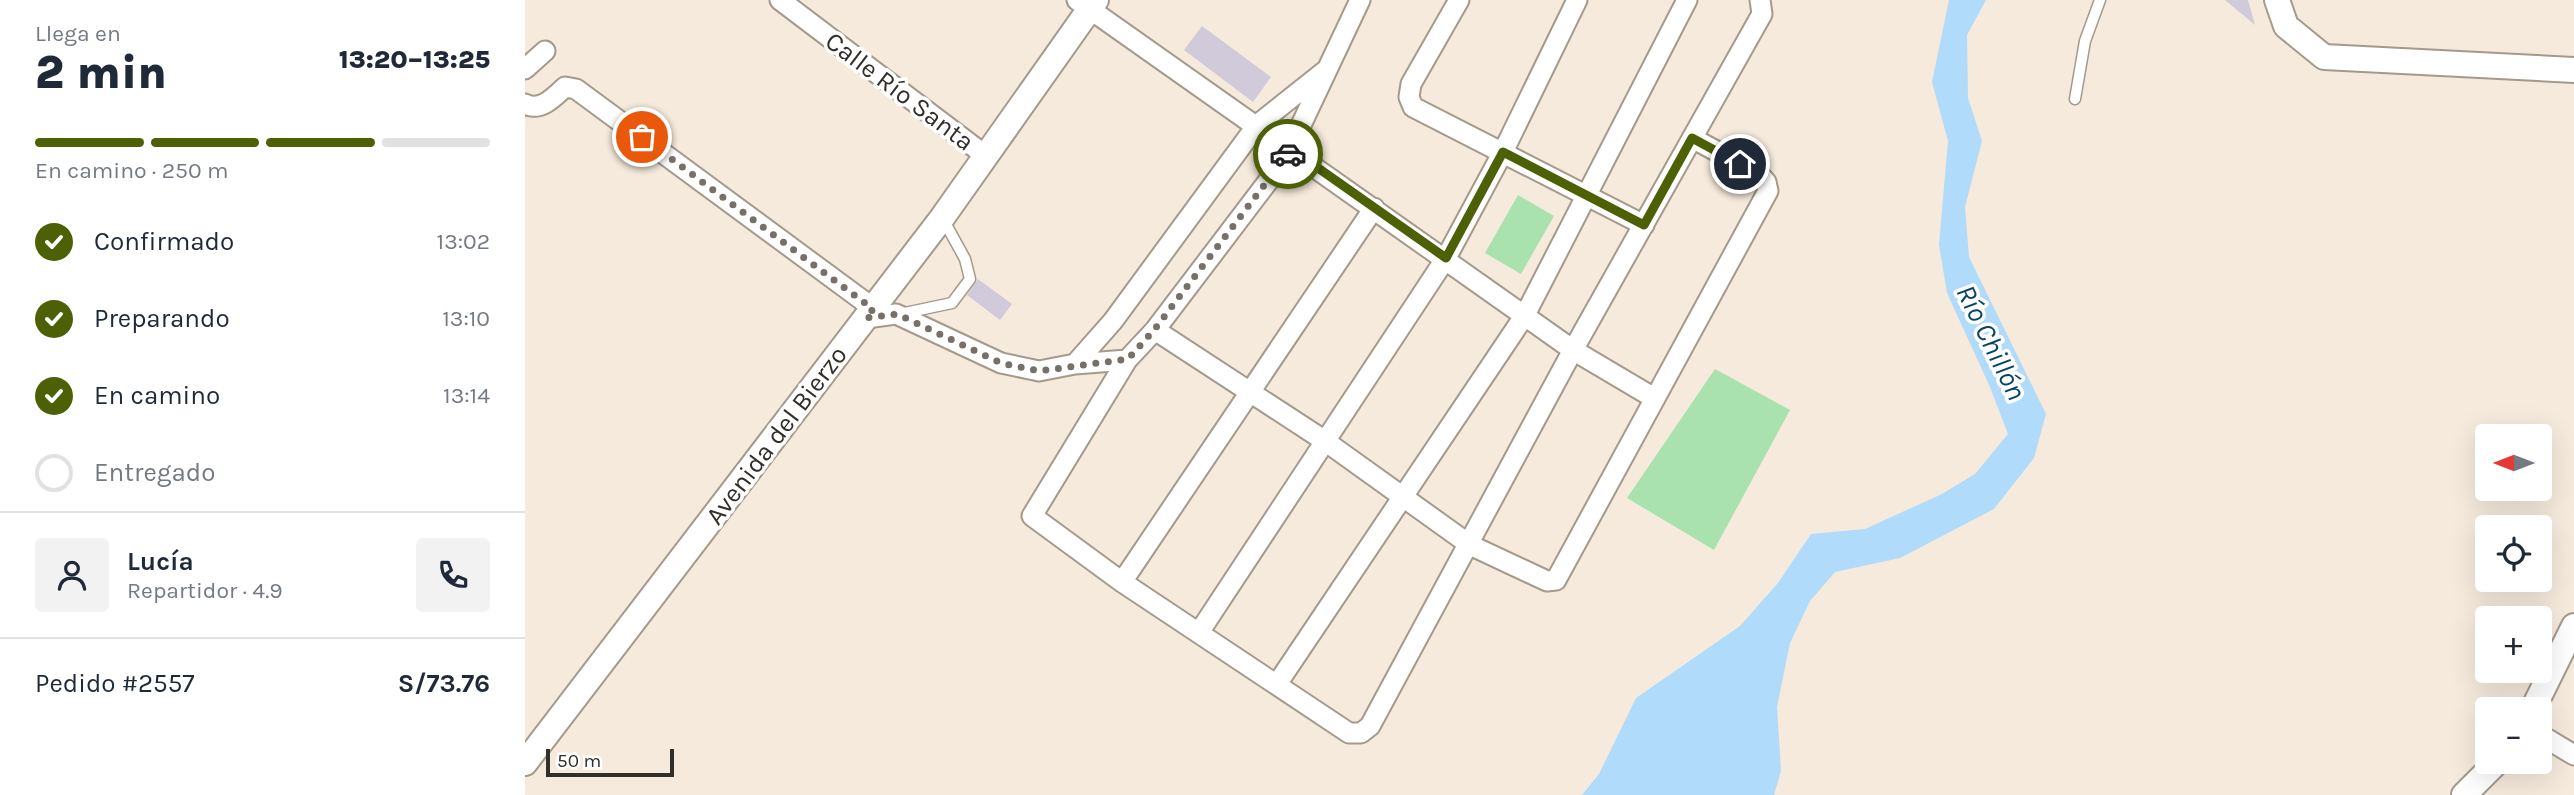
<!DOCTYPE html>
<html lang="es">
<meta charset="utf-8">
<style>
:root{--surface:#fff;--page:#f2f2f3;--text:#1f2937;--muted:#747a83;--line:#e0e1e3;--accent:#4d6006}
body{margin:0;font-family:Karla,sans-serif;background:var(--page);color:var(--text);height:100vh;display:flex;flex-direction:column;font-size:26px;white-space:nowrap}
*{box-sizing:border-box;margin:0}
p{font-size:23px;color:var(--muted)}
.icon{flex:none;width:38px;height:38px;fill:none;stroke:currentColor;stroke-width:2;stroke-linecap:round;stroke-linejoin:round}
.map{position:relative;flex:1;overflow:hidden}
.sheet{display:flex;flex-direction:column;background:var(--surface);width:525px}
.sheet>*{flex:none}
.needle{width:46px;rotate:270deg}
.buttons{position:absolute;left:1950px;top:424px;display:grid;gap:14px}
.buttons a{display:grid;place-items:center;width:77px;height:77px;border-radius:7px;background:var(--surface);box-shadow:0 7px 28px #0002;font-size:35px}
.scale{position:absolute;left:21px;bottom:18px;width:128px;box-sizing:border-box;padding-left:7px;border:4px solid #322e29;border-top:0;font-size:19px;line-height:24px;white-space:nowrap;color:#322e29;-webkit-text-stroke:5px #fff;paint-order:stroke}
.pin{position:absolute;display:grid;place-items:center;width:60px;height:60px;color:#fff;margin:-30px;border:4px solid #fff;border-radius:50%;box-shadow:0 2px 7px #0007}
.courier{position:absolute;display:grid;place-items:center;width:70px;height:70px;margin:-35px;border:5px solid #4d6006;border-radius:50%;background:#fff;color:#222;box-shadow:0 2px 9px #0007}
.headline em{font-style:normal;font-weight:800}
.headline div{display:flex;flex-direction:column-reverse}
.headline{display:flex;align-items:center;justify-content:space-between;height:119px;padding:0 35px}
h1{font-size:46px;font-weight:800;line-height:52px}
.bar{display:grid;grid-template-columns:repeat(4,1fr);gap:10px 7px;align-content:center;height:84px;padding:0 35px}
.bar i{height:9px;border-radius:5px;background:var(--line)}
.bar .current{background:var(--accent)}
.bar p{grid-column:span 4}
.line{display:flex;align-items:center;gap:18px;padding:0 35px;border-top:2px solid var(--line)}
.line div{flex:1}
.round{display:grid;place-items:center;flex:none;width:74px;height:74px;border-radius:7px;background:var(--page)}
ol{padding:0 35px;list-style:none}
li{display:flex;align-items:center;gap:21px;height:77px}
li p{margin-inline-start:auto}
li .icon{padding:7px;border-radius:50%;background:var(--accent);color:#fff;stroke-width:4}
li:last-child{color:var(--muted)}
li i{width:38px;height:38px;border:4px solid var(--line);border-radius:50%}
main{display:flex;flex:1;min-height:0}
.map>svg:first-child{display:block}
.green{fill:#a9e2ae}
.water{fill:#b0dbfa}
.building{fill:#d1cada}
.lines{fill:none;stroke-linecap:round;stroke-linejoin:round}
.service-casing{stroke:#a49a8c;stroke-width:13}
.minor-casing{stroke:#a49a8c;stroke-width:23}
.tertiary-casing{stroke:#a49a8c;stroke-width:28}
.service{stroke:#fff;stroke-width:10}
.minor{stroke:#fff;stroke-width:19}
.tertiary{stroke:#fff;stroke-width:24}
.done{stroke:#767068;stroke-width:7;stroke-dasharray:0 12.6}
.route{stroke:#4d6006;stroke-width:9}
.labels{text-anchor:middle;stroke-width:7;stroke-linejoin:round;paint-order:stroke}
.street-label{font-size:26px;fill:#322e29;stroke:#fff}
.water-label{font-size:28px;font-style:italic;fill:#074566;stroke:#fff}
</style>
<main>
<section class="sheet">
<div class="headline"><div><h1>2 min</h1><p>Llega en</p></div><em>13:20–13:25</em></div>
<div class="bar"><i class="current"></i><i class="current"></i><i class="current"></i><i></i><p>En camino · 250 m</p></div>
<ol>
<li><svg class="icon" aria-label="check" viewBox="0 0 24 24"><path d="M5 12l5 5 9-10"/></svg>Confirmado<p>13:02</p></li>
<li><svg class="icon" aria-label="check" viewBox="0 0 24 24"><path d="M5 12l5 5 9-10"/></svg>Preparando<p>13:10</p></li>
<li><svg class="icon" aria-label="check" viewBox="0 0 24 24"><path d="M5 12l5 5 9-10"/></svg>En camino<p>13:14</p></li>
<li><i></i>Entregado</li>
</ol>
<div class="line" style="height:126px"><a class="round"><svg class="icon" aria-label="person" viewBox="0 0 24 24"><circle cx="12" cy="8" r="4"/><path d="M4 21q1-7 8-7t8 7"/></svg></a><div><b>Lucía</b><p>Repartidor · 4.9</p></div><a class="round"><svg class="icon" aria-label="phone" viewBox="0 0 24 24"><path d="M5 4h4l2 5-3 2q2 4 5 5l2-3 5 2v4C11 20 4 13 5 4z"/></svg></a></div>
<div class="line" style="height:91px"><div>Pedido #2557</div><b>S/73.76</b></div>
</section>
<div class="map">
<svg width="2049" height="795" viewBox="0 0 2049 795">
<rect width="100%" height="100%" fill="#f5eadc"/>
<path class="green" d="M993 195 1029 216 996 274 960 253Z
M1190 369 1265 410 1189 550 1102 498Z"/>
<path class="water" d="M1424 0H1461L1442 35 1443 98 1457 141 1440 207 1444 257 1521 414 1509 458 1469 509 1375 558 1310 572 1285 601 1265 643 1252 707 1256 771 1249 795H1057L1074 774 1111 698 1215 626 1253 583 1286 534 1340 529 1417 494 1450 474 1483 434 1465 387 1422 293 1414 245 1423 141 1407 82Z"/>
<path class="building" d="M1700 0H1723L1730 25Z
M677 26 746 77 728 102 659 50Z
M453 279 487 304 475 320 442 295Z"/>
<g class="lines">
<defs>
<path id="service" d="M1550 99 1560 41 1575 0
M375 314 427 303 445 279 440 259 418 219"/>
<path id="minor" d="M255 0 461 156
M552 0 1048 350 1129 398
M934 0 886 84 884 97 888 107 1119 225
M0 69 20 51
M0 104C16 112 29 97 40 87L51 89 348 308
M341 318 371 314 476 363 514 371 550 364 602 360 630 330 760 159 835 0
M630 330 800 441 945 545 1022 581 1031 580 1243 191 1241 182 1234 174 1167 138
M602 360 507 516 597 582 824 733H836L845 726 1048 350 1237 14 1235 0
M550 364 588 321 732 125 800 71
M597 582 849 208
M675 631 921 258 978 152 1052 0
M752 684 1000 315 1162 0
M2014 734 2049 755"/>
<path id="tertiary" d="M1752 0 1761 26 1799 57 2049 70
M2008 709 2049 626
M0 763 417 218 571 0
M1939 795 1973 761"/>
</defs>
<use href="#service" class="service-casing"/>
<use href="#minor" class="minor-casing"/>
<use href="#tertiary" class="tertiary-casing"/>
<use href="#service" class="service"/>
<use href="#minor" class="minor"/>
<use href="#tertiary" class="tertiary"/>
</g>
<g class="lines">
<path class="done" d="M117 137 348 309 341 318 372 314 476 363 514 371 603 359 629 330 763 154"/>
<path class="route" d="M763 154 766 149 921 258 978 152 1119 225 1167 138 1215 164"/>
</g>
<g class="labels">
<g class="street-label">
<text transform="translate(375 91) rotate(37)" y="9">Calle Río Santa</text>
<text transform="translate(251 435) rotate(-53)" y="9">Avenida del Bierzo</text>
</g>
<g class="water-label">
<text transform="translate(1467 342) rotate(64)" y="10">Río Chillón</text>
</g>
</g>
</svg>
<div class="buttons">
<a><svg class="needle" viewBox="-14 -14 28 28"><path d="M0-13l5 13h-10z" fill="#e53935"/><path d="M0 13l5-13h-10z" fill="#747a83"/></svg></a>
<a><svg class="icon" aria-label="locate" viewBox="0 0 24 24"><circle cx="12" cy="12" r="6"/><path d="M12 2v4M12 18v4M2 12h4M18 12h4"/></svg></a>
<a>+</a>
<a>−</a>
</div>
<div class="scale">50 m</div>
<div class="pin" style="left:117px;top:137px;background:#ea580c"><svg class="icon" aria-label="bag" viewBox="0 0 24 24"><path d="M5 8h14l-1 12H6zM9 8a3 3 0 0 1 6 0"/></svg></div>
<div class="pin" style="left:1215px;top:164px;background:#1f2937"><svg class="icon" aria-label="home" viewBox="0 0 24 24"><path d="M3 11l9-7 9 7M6 9v11h12V9"/></svg></div>
<div class="courier" style="left:763px;top:154px"><svg class="icon" aria-label="car" viewBox="0 0 24 24"><path d="M5 17H2v-5l4-1 3-4h7l3 4 3 1v5h-3M9 17h6M6 11h13"/><circle cx="7" cy="17" r="2"/><circle cx="17" cy="17" r="2"/></svg></div>
</div>
</main>
